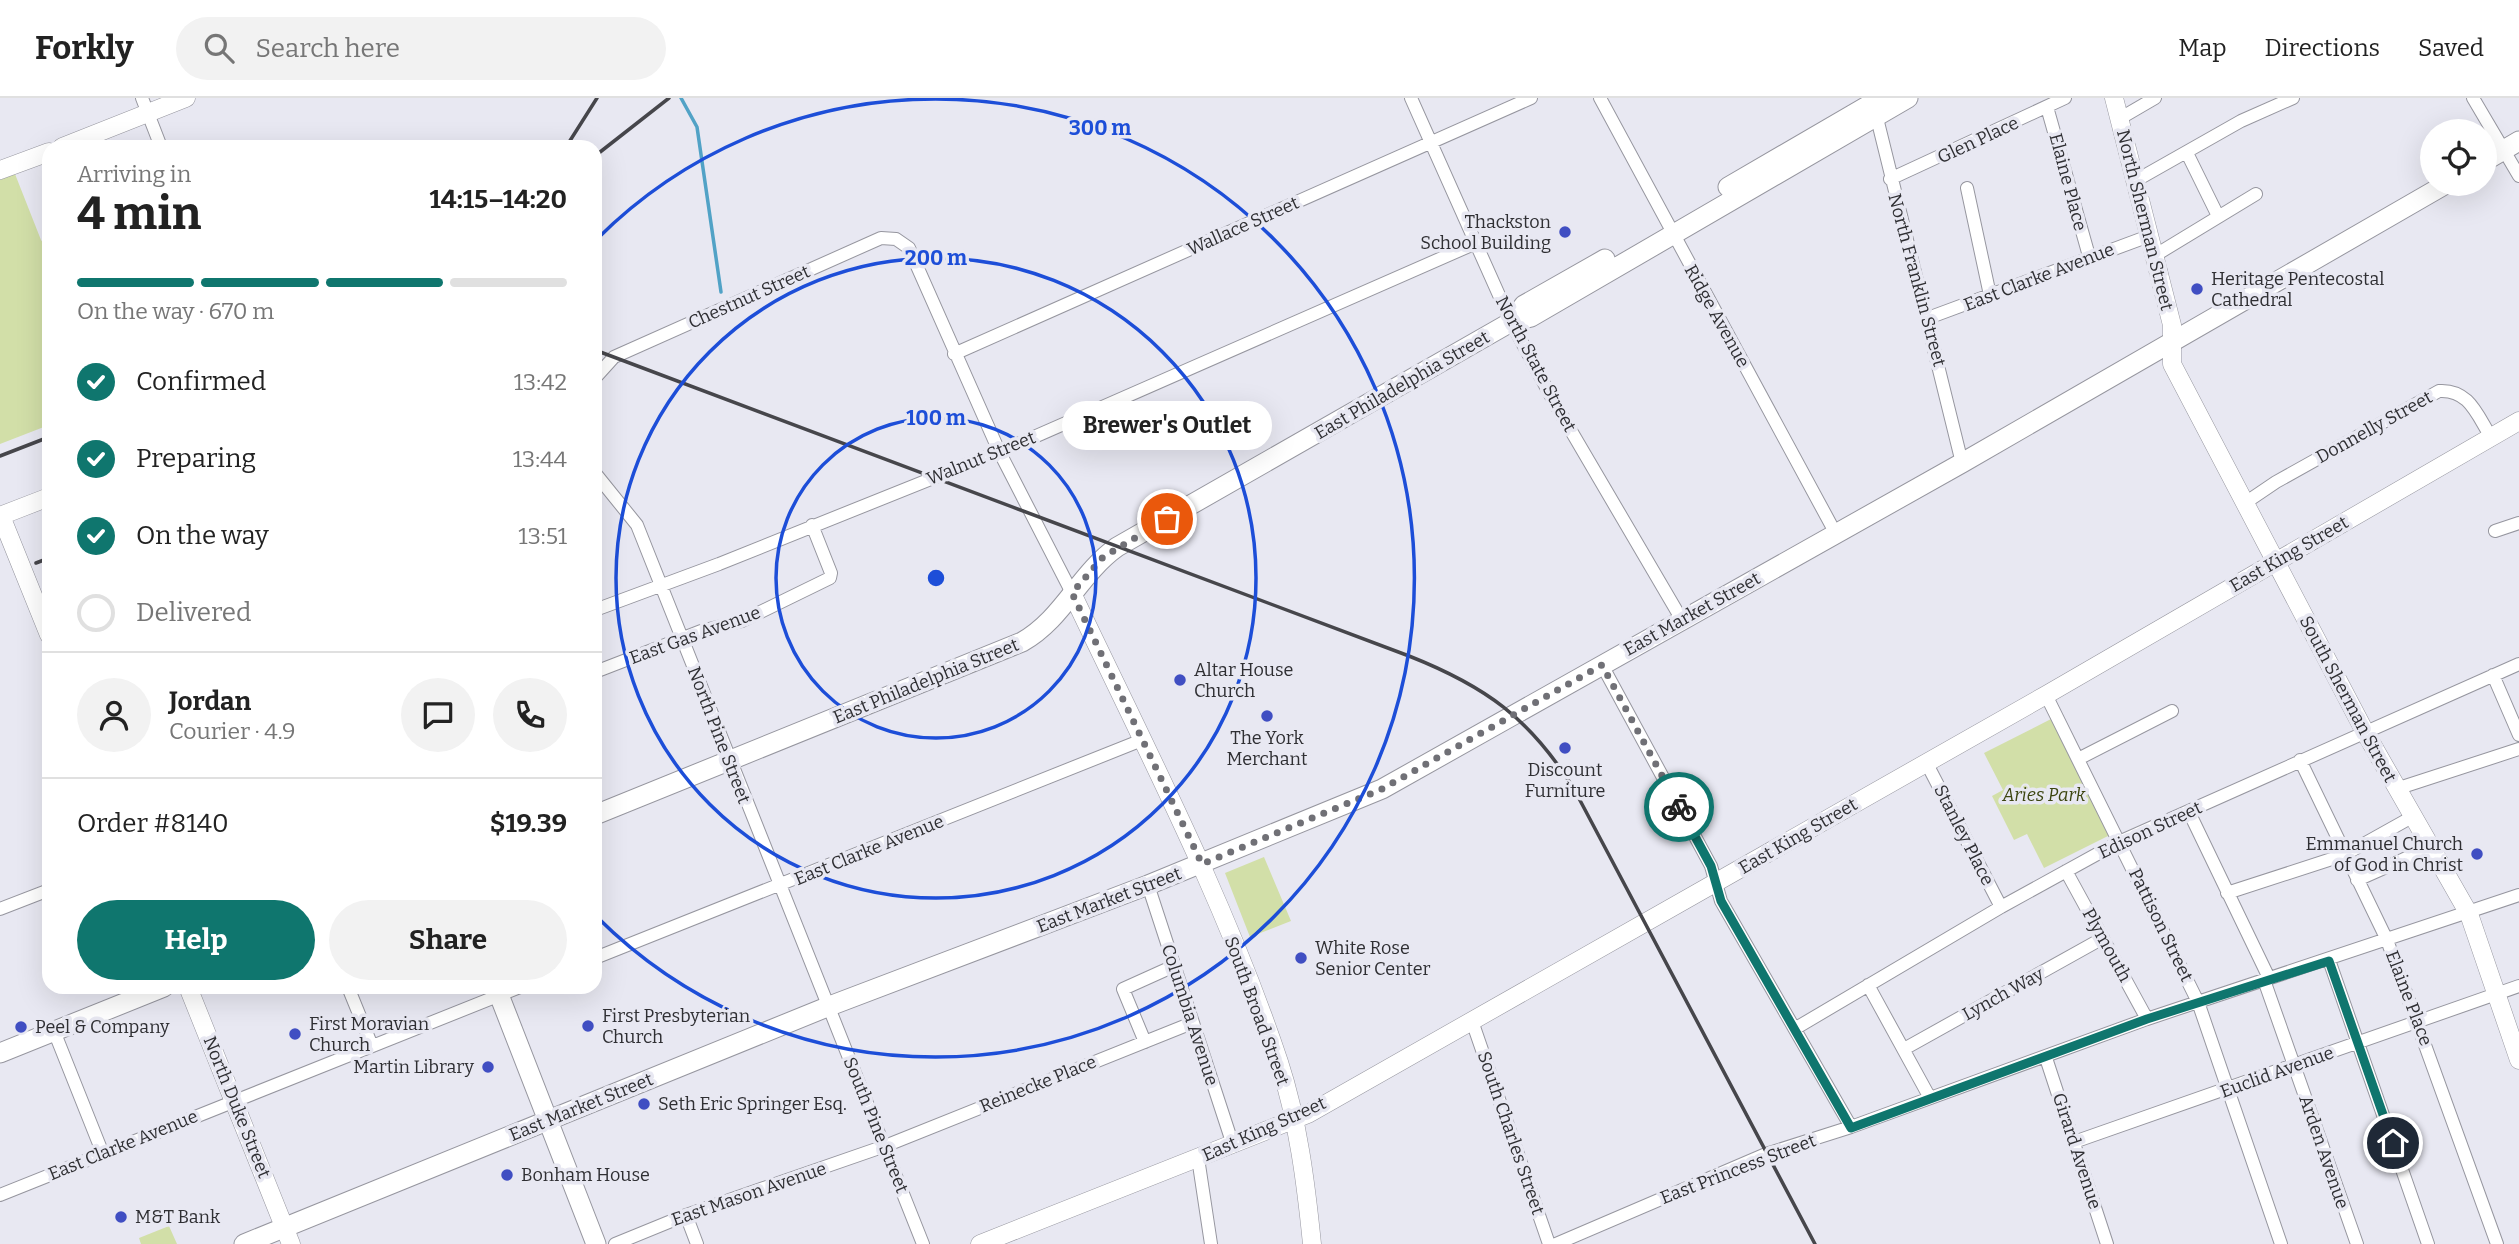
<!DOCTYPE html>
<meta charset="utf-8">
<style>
:root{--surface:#fff;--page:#f2f2f2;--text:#222;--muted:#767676;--line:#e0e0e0;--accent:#0f766e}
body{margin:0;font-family:Bitter,serif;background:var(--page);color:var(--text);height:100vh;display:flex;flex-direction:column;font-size:26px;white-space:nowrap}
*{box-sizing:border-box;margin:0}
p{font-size:23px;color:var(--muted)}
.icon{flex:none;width:38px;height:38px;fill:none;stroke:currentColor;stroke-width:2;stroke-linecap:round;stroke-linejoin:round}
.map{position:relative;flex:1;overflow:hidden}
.sheet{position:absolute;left:42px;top:42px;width:560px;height:854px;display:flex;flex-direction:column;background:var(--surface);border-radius:21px;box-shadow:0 7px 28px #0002}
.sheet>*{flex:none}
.controls{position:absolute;left:2420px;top:21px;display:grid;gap:14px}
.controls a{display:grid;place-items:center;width:77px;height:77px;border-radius:50%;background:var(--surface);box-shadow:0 7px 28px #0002;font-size:35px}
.pin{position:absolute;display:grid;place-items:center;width:60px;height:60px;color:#fff;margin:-30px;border:4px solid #fff;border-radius:50%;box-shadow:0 2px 7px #0007}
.courier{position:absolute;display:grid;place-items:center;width:70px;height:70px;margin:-35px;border:5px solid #0f766e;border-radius:50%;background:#fff;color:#222;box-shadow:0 2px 9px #0007}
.bubble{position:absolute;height:49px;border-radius:24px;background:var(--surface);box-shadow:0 7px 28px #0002;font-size:23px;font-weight:700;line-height:49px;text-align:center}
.summary em{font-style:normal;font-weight:700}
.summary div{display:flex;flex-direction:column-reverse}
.summary{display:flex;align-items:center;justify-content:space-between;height:119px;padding:0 35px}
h1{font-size:46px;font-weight:700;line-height:52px}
.bar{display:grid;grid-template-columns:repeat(4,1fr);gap:10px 7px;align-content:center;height:84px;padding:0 35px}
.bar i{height:9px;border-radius:5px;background:var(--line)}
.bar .active{background:var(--accent)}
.bar p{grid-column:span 4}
.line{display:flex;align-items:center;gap:18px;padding:0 35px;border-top:2px solid var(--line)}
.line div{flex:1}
.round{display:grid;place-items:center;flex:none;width:74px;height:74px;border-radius:37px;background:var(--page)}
ol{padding:0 35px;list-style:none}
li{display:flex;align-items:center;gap:21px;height:77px}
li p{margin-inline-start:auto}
li .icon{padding:7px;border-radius:50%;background:var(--accent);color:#fff;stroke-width:4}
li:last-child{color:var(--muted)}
li i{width:38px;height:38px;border:4px solid var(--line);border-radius:50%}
.cta{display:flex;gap:14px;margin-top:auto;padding:14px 35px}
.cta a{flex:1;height:80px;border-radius:42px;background:var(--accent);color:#fff;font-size:28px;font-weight:700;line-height:80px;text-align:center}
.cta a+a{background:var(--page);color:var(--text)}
header{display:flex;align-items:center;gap:42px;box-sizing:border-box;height:98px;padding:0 35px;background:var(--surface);border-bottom:2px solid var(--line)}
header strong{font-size:33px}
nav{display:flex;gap:38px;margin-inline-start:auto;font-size:24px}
.search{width:490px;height:63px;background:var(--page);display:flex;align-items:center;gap:18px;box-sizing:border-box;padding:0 24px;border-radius:38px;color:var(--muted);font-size:26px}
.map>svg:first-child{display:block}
.green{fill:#d2dfa8}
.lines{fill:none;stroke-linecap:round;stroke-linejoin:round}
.stream{stroke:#51a2c6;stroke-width:3.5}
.street-casing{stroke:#96969f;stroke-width:14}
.secondary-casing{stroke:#96969f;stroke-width:19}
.primary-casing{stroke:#96969f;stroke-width:21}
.street{stroke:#fff;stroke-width:12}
.secondary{stroke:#fff;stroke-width:18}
.primary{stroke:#fff;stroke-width:19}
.rail{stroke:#46464b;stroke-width:3.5}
.done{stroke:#707076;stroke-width:7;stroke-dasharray:0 12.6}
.route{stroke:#0f766e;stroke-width:9}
.ring{fill:none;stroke:#1d4ed8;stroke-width:3.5}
.poi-dot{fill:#404ec2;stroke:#e8e8f2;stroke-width:2.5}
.labels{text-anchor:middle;stroke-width:7;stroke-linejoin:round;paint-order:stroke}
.street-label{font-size:18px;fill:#2f2f33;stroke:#e8e8f2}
.poi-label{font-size:18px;fill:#2f2f33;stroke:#e8e8f2;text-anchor:start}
.park-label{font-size:18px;font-style:italic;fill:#3c4510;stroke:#e8e8f2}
.centre{fill:#1d4ed8;stroke:#e8e8f2;stroke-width:3.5}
.ring-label{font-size:21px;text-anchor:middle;font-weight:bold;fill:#1d4ed8;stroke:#e8e8f2;stroke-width:7;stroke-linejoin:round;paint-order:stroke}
</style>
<header>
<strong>Forkly</strong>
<div class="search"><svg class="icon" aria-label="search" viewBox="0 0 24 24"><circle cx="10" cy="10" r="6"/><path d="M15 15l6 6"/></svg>Search here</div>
<nav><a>Map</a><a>Directions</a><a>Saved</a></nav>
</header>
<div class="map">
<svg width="2519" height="1146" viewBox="0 0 2519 1146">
<rect width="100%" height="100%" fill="#e8e8f2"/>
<path class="green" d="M15 76 41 142 49 153V327L0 346V82Z
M2051 621 2110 737 2044 770 2027 736 2014 742 1992 698 2003 692 1984 655Z
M1264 759 1291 823 1250 839 1225 775Z
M169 1128 177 1146H141L139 1140Z"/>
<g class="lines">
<path class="stream" d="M681 0 697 29 721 194"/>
<defs>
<path id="street" d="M142 0 161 49
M1411 0 1511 224 1553 302 1682 522
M1600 0 1836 436
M2473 0 2519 78
M2047 9 2089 158
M1875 12 1962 365
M2119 21 2155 0
M2187 55 2218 118
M1890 81 2065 0
M2135 83 2241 23 2293 0
M1967 90 1990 197
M2154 158 2256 96
M1928 220 2149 138
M954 256 1531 0
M595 280 614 259 881 140 896 141 909 150 999 353 1072 495
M595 375 637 427 923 1146
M2245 405 2276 384 2439 293C2469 291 2477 317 2491 339
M2495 433 2519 425
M595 512 719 466 1018 346 1476 145
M1602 567 1711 768 1721 803 1851 1029
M595 574 701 533 742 523 830 480 831 475 812 427
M2493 577 2519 637
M2046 597 2198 904 2281 1146
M2078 661 2172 613
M2300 662 2387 842 2497 1146
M1926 664 2001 809
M2396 691 2519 651
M2189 714 2269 880
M2066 773 2147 921
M2357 782 2429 750
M1148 787 1233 1047
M2227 795 2344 757 2412 719
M0 811 49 792
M595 860 1142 642
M2329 862 2428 1146
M2264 882 2357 1146
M1868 887 1930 1000
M348 889 372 948
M1472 923 1549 1146
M1796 930 2001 809 2119 744 2519 566
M54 933 103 1056
M1145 944 1123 891 1174 868
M1904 951 2103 840
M2046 960 2107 1146
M2074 1044 2519 888
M1198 1060 1211 1146
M0 1097 520 889
M686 1117 697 1146
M615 1146 686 1117 885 1048 1192 925
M1556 1146 1766 1056 1851 1029 2147 921 2519 797"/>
<path id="secondary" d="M2114 0 2172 227V266L2365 634 2469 816 2519 962
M62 49 186 0
M0 72 49 54
M0 418 49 399
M1 418 49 537
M1072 495C1145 649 1225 802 1279 964 1298 1022 1306 1086 1312 1146
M188 889 291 1146
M980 1146 1308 1016 2046 597 2519 323"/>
<path id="primary" d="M2485 63 2519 43
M1728 89 1881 0
M1511 224 1524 207 1605 161
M595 717 1022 544C1063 521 1079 476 1117 449L1511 224 1531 219 1908 0
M496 889 596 1146
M0 955 164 889
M244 1146 827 909 1148 787 1382 691 1962 365 2446 86"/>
</defs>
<use href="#street" class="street-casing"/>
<use href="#secondary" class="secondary-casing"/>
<use href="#primary" class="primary-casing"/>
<use href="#street" class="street"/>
<use href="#secondary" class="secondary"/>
<use href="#primary" class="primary"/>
<path class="rail" d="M566 49 597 0
M595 58 669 0
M595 252 1409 558C1485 588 1530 620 1574 691L1815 1146
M0 358 49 339
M36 465 49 460"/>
</g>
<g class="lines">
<path class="done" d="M1167 421 1103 459 1072 495 1202 766 1382 691 1602 567 1679 709"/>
<path class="route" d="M1679 709 1711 768 1721 803 1851 1030 2147 921 2329 863 2393 1045"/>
</g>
<g class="ring">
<circle cx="936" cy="480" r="160"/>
<circle cx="936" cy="480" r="320"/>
<path d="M597 141A479 479 0 1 1 597 819"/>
</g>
<g class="poi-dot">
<circle cx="1565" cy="134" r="7"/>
<circle cx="2197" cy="191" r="7"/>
<circle cx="1180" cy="582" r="7"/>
<circle cx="1267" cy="618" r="7"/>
<circle cx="1565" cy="650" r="7"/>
<circle cx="2477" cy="756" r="7"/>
<circle cx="1301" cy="860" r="7"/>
<circle cx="588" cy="928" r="7"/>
<circle cx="21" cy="929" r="7"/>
<circle cx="295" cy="936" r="7"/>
<circle cx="488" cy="969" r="7"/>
<circle cx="644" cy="1006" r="7"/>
<circle cx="507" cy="1077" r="7"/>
<circle cx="121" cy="1119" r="7"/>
</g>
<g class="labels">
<g class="street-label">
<text transform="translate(1978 42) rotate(-25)" y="6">Glen Place</text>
<text transform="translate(2068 84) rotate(75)" y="6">Elaine Place</text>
<text transform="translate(2145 122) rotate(76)" y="6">North Sherman Street</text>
<text transform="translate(1243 128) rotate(-24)" y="6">Wallace Street</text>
<text transform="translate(2039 179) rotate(-21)" y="6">East Clarke Avenue</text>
<text transform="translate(1917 182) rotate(75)" y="6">North Franklin Street</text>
<text transform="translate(749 199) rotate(-24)" y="6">Chestnut Street</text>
<text transform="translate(1717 218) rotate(61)" y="6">Ridge Avenue</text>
<text transform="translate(1536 266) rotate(62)" y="6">North State Street</text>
<text transform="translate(1402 287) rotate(-30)" y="6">East Philadelphia Street</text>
<text transform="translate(2374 329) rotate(-29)" y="6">Donnelly Street</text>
<text transform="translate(981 360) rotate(-22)" y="6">Walnut Street</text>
<text transform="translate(2289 456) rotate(-30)" y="6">East King Street</text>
<text transform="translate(1692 516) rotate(-29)" y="6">East Market Street</text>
<text transform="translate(695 537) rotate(-20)" y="6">East Gas Avenue</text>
<text transform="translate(926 583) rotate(-22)" y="6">East Philadelphia Street</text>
<text transform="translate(2348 601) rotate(62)" y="6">South Sherman Street</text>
<text transform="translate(719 637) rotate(69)" y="6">North Pine Street</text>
<text transform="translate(2150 732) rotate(-25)" y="6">Edison Street</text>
<text transform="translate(1964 737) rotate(63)" y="6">Stanley Place</text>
<text transform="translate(1798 738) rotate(-30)" y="6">East King Street</text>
<text transform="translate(869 752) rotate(-22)" y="6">East Clarke Avenue</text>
<text transform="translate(1109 802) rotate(-21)" y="6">East Market Street</text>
<text transform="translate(2161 827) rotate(64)" y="6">Pattison Street</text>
<text transform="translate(2107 847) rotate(61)" y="6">Plymouth</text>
<text transform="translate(2003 896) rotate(-29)" y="6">Lynch Way</text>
<text transform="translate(2409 900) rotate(69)" y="6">Elaine Place</text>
<text transform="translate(1257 913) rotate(70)" y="6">South Broad Street</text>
<text transform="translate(1190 917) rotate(72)" y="6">Columbia Avenue</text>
<text transform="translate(2277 974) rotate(-20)" y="6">Euclid Avenue</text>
<text transform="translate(1038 986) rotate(-22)" y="6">Reinecke Place</text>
<text transform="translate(237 1009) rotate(68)" y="6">North Duke Street</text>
<text transform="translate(581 1009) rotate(-22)" y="6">East Market Street</text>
<text transform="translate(876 1027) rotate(68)" y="6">South Pine Street</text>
<text transform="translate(1264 1031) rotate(-24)" y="6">East King Street</text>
<text transform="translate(1511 1035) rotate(71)" y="6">South Charles Street</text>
<text transform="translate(123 1047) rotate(-22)" y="6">East Clarke Avenue</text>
<text transform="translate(2077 1053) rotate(72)" y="6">Girard Avenue</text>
<text transform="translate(2324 1054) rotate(71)" y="6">Arden Avenue</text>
<text transform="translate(1738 1071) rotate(-21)" y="6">East Princess Street</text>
<text transform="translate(749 1096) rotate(-19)" y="6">East Mason Avenue</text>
</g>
<g class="poi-label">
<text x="1551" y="130" text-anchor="end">Thackston<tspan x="1551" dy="21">School Building</tspan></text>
<text x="2211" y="187">Heritage Pentecostal<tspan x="2211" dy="21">Cathedral</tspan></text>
<text x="1194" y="578">Altar House<tspan x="1194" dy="21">Church</tspan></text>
<text x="1267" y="646" text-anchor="middle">The York<tspan x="1267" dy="21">Merchant</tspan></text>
<text x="1565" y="678" text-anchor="middle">Discount<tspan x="1565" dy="21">Furniture</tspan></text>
<text x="2463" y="752" text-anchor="end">Emmanuel Church<tspan x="2463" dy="21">of God in Christ</tspan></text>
<text x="1315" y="856">White Rose<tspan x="1315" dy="21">Senior Center</tspan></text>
<text x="602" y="924">First Presbyterian<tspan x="602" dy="21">Church</tspan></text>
<text x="309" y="932">First Moravian<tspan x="309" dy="21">Church</tspan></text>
<text x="35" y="935">Peel &amp; Company</text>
<text x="474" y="975" text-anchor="end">Martin Library</text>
<text x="658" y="1012">Seth Eric Springer Esq.</text>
<text x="521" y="1083">Bonham House</text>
<text x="135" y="1125">M&amp;T Bank</text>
</g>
<g class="park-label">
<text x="2044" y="703">Aries Park</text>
</g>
</g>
<circle cx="936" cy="480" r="10" class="centre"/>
<g class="ring-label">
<text x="1100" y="37">300 m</text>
<text x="936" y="167">200 m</text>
<text x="936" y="327">100 m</text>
</g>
</svg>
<div class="controls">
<a><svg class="icon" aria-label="locate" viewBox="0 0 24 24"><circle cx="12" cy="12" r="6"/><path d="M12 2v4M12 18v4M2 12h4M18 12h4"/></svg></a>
</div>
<div class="pin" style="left:1167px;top:421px;background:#ea580c"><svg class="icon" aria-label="bag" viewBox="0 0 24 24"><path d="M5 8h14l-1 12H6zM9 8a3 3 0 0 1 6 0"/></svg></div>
<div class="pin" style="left:2393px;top:1045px;background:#1f2937"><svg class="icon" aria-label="home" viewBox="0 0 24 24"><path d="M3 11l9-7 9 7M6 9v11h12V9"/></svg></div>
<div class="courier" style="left:1679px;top:709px"><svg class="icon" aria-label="bike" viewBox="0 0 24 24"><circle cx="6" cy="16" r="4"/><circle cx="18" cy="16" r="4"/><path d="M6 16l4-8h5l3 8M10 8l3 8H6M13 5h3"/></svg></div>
<div class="bubble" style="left:1062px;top:303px;width:210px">Brewer's Outlet</div>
<section class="sheet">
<div class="summary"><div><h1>4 min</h1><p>Arriving in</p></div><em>14:15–14:20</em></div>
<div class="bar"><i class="active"></i><i class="active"></i><i class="active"></i><i></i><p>On the way · 670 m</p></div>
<ol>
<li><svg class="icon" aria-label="check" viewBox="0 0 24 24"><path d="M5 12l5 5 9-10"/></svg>Confirmed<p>13:42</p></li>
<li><svg class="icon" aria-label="check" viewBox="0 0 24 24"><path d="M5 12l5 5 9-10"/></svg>Preparing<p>13:44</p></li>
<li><svg class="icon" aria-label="check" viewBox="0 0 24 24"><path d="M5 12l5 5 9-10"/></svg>On the way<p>13:51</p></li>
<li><i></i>Delivered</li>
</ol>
<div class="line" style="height:126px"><a class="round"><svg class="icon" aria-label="person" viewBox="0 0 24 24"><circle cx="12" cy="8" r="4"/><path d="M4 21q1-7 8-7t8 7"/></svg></a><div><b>Jordan</b><p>Courier · 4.9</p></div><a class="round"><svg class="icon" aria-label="chat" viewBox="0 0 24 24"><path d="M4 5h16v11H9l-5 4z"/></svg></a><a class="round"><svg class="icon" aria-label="phone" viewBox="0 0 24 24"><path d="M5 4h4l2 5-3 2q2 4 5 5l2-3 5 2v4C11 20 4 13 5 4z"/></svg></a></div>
<div class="line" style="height:91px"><div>Order #8140</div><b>$19.39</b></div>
<div class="cta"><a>Help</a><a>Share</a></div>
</section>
</div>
